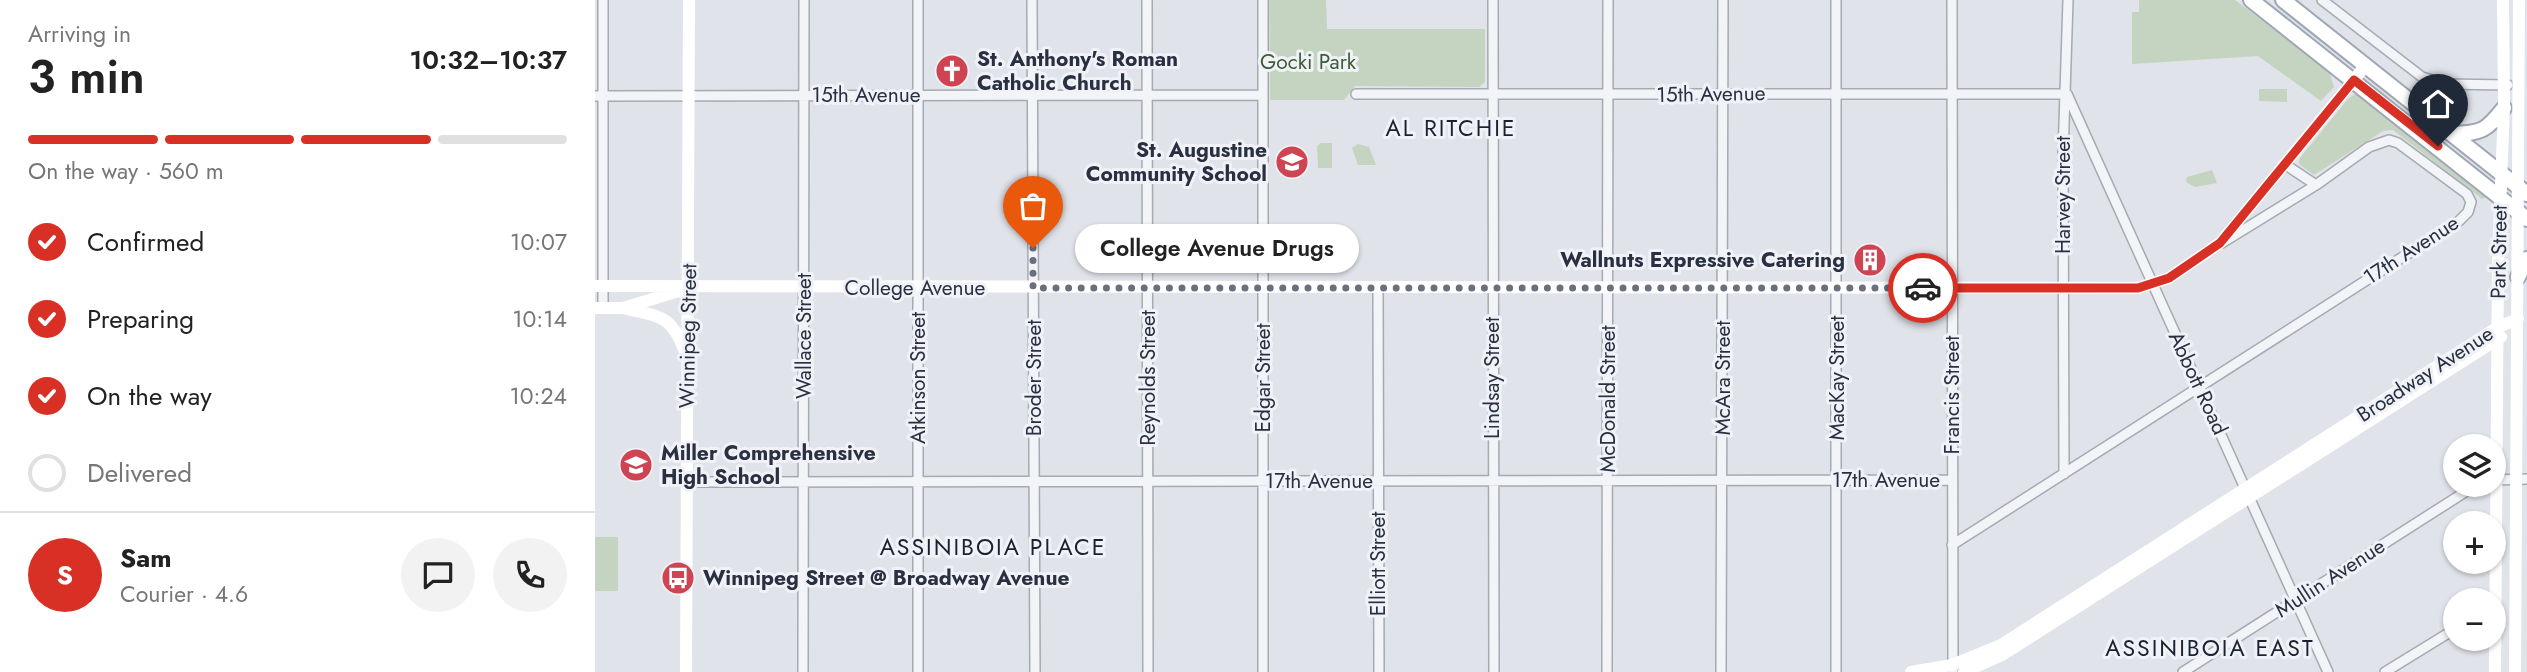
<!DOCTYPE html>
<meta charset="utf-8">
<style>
:root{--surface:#fff;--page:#f2f2f2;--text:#222;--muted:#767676;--line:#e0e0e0;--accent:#d93025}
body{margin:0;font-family:Jost,sans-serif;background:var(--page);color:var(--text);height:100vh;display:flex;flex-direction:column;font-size:26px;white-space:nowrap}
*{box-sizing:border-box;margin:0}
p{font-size:23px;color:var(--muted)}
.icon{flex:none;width:38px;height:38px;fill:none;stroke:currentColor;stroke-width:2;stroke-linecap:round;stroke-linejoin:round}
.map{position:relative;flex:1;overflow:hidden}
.side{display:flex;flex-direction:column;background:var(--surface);width:595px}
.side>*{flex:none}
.buttons{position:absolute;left:1848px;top:434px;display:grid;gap:14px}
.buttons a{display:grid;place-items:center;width:63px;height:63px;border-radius:50%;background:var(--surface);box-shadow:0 2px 5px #0004;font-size:35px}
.pin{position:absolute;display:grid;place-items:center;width:60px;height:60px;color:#fff;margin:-72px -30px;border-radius:50% 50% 50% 0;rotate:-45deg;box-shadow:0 0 7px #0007}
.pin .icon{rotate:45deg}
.courier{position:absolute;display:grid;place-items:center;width:70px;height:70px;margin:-35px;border:5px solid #d93025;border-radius:50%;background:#fff;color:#222;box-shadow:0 2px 9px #0007}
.bubble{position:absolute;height:49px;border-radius:24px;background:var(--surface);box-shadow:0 2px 5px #0004;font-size:23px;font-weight:600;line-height:49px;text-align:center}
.headline em{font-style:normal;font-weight:600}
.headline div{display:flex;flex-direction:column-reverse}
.headline{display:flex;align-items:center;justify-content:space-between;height:119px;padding:0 28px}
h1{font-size:46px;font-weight:600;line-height:52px}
.bar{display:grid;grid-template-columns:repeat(4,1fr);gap:10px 7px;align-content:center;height:84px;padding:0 28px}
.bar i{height:9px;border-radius:5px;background:var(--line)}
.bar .active{background:var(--accent)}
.bar p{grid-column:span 4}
.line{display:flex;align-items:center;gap:18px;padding:0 28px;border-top:2px solid var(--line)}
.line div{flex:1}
.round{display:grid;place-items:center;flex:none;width:74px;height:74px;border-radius:37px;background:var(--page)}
ol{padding:0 28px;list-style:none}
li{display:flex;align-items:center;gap:21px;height:77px}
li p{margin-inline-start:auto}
li .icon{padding:7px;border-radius:50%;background:var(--accent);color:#fff;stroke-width:4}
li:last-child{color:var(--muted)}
li i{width:38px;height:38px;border:4px solid var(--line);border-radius:50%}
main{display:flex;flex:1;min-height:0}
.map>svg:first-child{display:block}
.green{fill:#c5d3c1}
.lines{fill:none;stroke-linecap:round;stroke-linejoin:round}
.street-casing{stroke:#a5aab3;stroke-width:12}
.primary-casing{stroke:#9fa7b5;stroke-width:18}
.street{stroke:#f3f4f7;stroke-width:9}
.secondary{stroke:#fff;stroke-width:12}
.primary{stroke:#fff;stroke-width:14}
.done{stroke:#696f7c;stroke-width:7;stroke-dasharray:0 12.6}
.route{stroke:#d93025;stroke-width:9}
.labels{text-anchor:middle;stroke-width:6;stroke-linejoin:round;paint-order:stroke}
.poi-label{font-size:21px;font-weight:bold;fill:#293041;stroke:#f0f2f7;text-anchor:start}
.park-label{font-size:21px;fill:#3b5c36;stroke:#f0f2f7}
.street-label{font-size:21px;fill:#293041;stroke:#f0f2f7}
.neighbourhood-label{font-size:23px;letter-spacing:2px;fill:#1b2131;stroke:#f0f2f7}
</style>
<main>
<section class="side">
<div class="headline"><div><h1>3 min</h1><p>Arriving in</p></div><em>10:32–10:37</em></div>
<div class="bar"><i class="active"></i><i class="active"></i><i class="active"></i><i></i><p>On the way · 560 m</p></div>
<ol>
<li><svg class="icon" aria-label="check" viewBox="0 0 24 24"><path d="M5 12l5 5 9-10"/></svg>Confirmed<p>10:07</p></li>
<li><svg class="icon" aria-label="check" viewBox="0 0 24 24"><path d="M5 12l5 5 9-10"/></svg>Preparing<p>10:14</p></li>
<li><svg class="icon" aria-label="check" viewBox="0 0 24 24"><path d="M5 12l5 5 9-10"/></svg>On the way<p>10:24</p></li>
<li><i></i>Delivered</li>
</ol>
<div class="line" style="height:126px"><b class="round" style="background:var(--accent);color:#fff">S</b><div><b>Sam</b><p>Courier · 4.6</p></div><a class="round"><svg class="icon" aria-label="chat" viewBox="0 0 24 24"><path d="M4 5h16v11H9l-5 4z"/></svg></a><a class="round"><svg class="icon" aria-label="phone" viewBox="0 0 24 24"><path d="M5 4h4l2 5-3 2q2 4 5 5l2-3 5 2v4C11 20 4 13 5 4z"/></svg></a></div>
</section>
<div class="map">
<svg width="1932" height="672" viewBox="0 0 1932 672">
<rect width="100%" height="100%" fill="#e0e3e9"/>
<path class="green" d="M674 0H731L732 29H890V82L884 87 760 86 749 100H675Z
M1544 0H1640L1734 71 1739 87 1726 101 1663 56 1537 64V12H1544Z
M1664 89H1692V102L1664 101Z
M1760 94 1768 97 1891 197 1887 199 1798 130 1788 131 1719 175 1704 164 1705 158 1753 99Z
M726 143H737V168H723L722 146Z
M763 144 774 147 781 165H763L757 148Z
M1617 170 1622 183 1600 187 1591 182 1592 177Z
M0 537H23V591H0Z"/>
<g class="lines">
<defs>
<path id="street" d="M437 0 440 672
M552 0 553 672
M668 0V672
M898 0 899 672
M1357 0 1358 672
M1727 0 1827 77 1850 84 1913 85
M761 94H1472
M1472 94 1733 672
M0 96 668 95
M1691 165 1721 185
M783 288 784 672
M8 308V0
M1469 474 1468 155 1473 0
M1899 480 1932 479
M91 482 1357 480
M1357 545 1864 221 1873 212 1876 202 1872 194 1803 143 1794 140 1774 147 1721 185 1627 243
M208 672 209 0
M323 672V0
M1012 672 1013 0
M1126 672 1128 0
M1241 672V0
M1588 672 1881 485
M1790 672 1860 629"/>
<path id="primary" d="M1656 0 1932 219
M1688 0 1932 194
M1857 134C1887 133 1891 131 1909 108
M1923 277 1932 259"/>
</defs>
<use href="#street" class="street-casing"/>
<use href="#primary" class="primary-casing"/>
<use href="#street" class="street"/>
<path class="secondary" d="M0 286 1543 288 1574 278 1625 243 1771 65
M0 308H28L84 291
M28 308C65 317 76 314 90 352
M91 672 94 0
M1316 672 1357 665 1406 645 1903 327 1923 319
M1369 672 1407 655 1906 337
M1900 672 1903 260 1909 108 1908 0
M1920 672 1924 0"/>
<use href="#primary" class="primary"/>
</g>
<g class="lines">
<path class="done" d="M438 248V288H1328"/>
<path class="route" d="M1328 288H1543L1574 278 1625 243 1759 80 1843 146"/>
</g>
<defs>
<symbol id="church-disc" viewBox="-11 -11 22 22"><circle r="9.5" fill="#cf4453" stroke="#f0f2f7"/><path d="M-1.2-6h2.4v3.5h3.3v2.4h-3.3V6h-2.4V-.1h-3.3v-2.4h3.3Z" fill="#fff"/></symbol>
<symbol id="school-disc" viewBox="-11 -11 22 22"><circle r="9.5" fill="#cf4453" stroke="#f0f2f7"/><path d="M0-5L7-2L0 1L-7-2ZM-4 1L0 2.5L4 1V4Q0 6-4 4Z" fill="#fff"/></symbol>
<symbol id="building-disc" viewBox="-11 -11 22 22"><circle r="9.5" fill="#cf4453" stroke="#f0f2f7"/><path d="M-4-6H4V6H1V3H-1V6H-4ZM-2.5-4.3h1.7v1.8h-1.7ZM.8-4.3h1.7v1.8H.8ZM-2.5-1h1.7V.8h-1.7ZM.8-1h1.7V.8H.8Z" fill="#fff"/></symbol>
<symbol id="bus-disc" viewBox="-11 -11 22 22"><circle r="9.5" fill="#cf4453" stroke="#f0f2f7"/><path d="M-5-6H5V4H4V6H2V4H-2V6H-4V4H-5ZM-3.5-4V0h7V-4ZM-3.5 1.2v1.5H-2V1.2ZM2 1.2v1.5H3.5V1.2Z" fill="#fff"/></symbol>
</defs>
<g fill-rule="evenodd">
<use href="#church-disc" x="338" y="52" width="38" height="38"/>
<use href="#school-disc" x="678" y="143" width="38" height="38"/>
<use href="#building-disc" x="1256" y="241" width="38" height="38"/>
<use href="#school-disc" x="22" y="446" width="38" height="38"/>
<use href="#bus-disc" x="64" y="559" width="38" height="38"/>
</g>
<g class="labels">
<g class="poi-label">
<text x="382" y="66">St. Anthony's Roman<tspan x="382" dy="24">Catholic Church</tspan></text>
<text x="672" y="157" text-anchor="end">St. Augustine<tspan x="672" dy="24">Community School</tspan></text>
<text x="1250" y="267" text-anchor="end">Wallnuts Expressive Catering</text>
<text x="66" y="460">Miller Comprehensive<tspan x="66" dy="24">High School</tspan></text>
<text x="108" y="585">Winnipeg Street @ Broadway Avenue</text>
</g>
<g class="park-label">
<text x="713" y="69">Gocki Park</text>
</g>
<g class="street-label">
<text transform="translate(1116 94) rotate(-1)" y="7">15th Avenue</text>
<text x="271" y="102">15th Avenue</text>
<text transform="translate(1468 195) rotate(-90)" y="7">Harvey Street</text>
<text transform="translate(1816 250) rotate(-33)" y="7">17th Avenue</text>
<text transform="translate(1904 252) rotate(-89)" y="7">Park Street</text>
<text x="320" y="295">College Avenue</text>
<text transform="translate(93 336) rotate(-89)" y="7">Winnipeg Street</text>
<text transform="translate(209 336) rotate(-90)" y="7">Wallace Street</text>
<text transform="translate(1830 374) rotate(-33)" y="7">Broadway Avenue</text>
<text transform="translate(323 378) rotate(-90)" y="7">Atkinson Street</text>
<text transform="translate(439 378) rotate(-90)" y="7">Broder Street</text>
<text transform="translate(553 378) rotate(-90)" y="7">Reynolds Street</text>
<text transform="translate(668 378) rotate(-90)" y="7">Edgar Street</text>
<text transform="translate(897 378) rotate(-90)" y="7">Lindsay Street</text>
<text transform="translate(1128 378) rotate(-90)" y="7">McAra Street</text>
<text transform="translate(1242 378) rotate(-90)" y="7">MacKay Street</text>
<text transform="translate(1603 383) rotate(65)" y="7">Abbott Road</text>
<text transform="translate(1357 395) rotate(-90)" y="7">Francis Street</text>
<text transform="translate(1013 399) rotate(-90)" y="7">McDonald Street</text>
<text x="1291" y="487">17th Avenue</text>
<text x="724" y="488">17th Avenue</text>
<text transform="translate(783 564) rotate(-90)" y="7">Elliott Street</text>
<text transform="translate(1735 578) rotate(-33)" y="7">Mullin Avenue</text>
</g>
<g class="neighbourhood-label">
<text x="856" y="136">AL RITCHIE</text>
<text x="398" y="555">ASSINIBOIA PLACE</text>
<text x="1615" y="656">ASSINIBOIA EAST</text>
</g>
</g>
</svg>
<div class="buttons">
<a><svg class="icon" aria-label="layers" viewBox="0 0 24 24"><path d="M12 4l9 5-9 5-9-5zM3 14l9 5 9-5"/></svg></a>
<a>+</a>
<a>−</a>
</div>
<div class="pin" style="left:438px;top:248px;background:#ea580c"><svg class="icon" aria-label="bag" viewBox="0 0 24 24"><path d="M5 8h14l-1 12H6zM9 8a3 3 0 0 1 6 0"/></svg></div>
<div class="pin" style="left:1843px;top:146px;background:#1f2937"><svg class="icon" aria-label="home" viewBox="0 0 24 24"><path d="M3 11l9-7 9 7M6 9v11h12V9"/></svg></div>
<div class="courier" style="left:1328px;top:288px"><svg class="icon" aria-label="car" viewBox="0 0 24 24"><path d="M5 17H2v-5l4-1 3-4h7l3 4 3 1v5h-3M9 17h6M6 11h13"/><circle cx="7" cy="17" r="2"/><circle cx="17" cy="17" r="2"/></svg></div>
<div class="bubble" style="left:480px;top:224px;width:284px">College Avenue Drugs</div>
</div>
</main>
